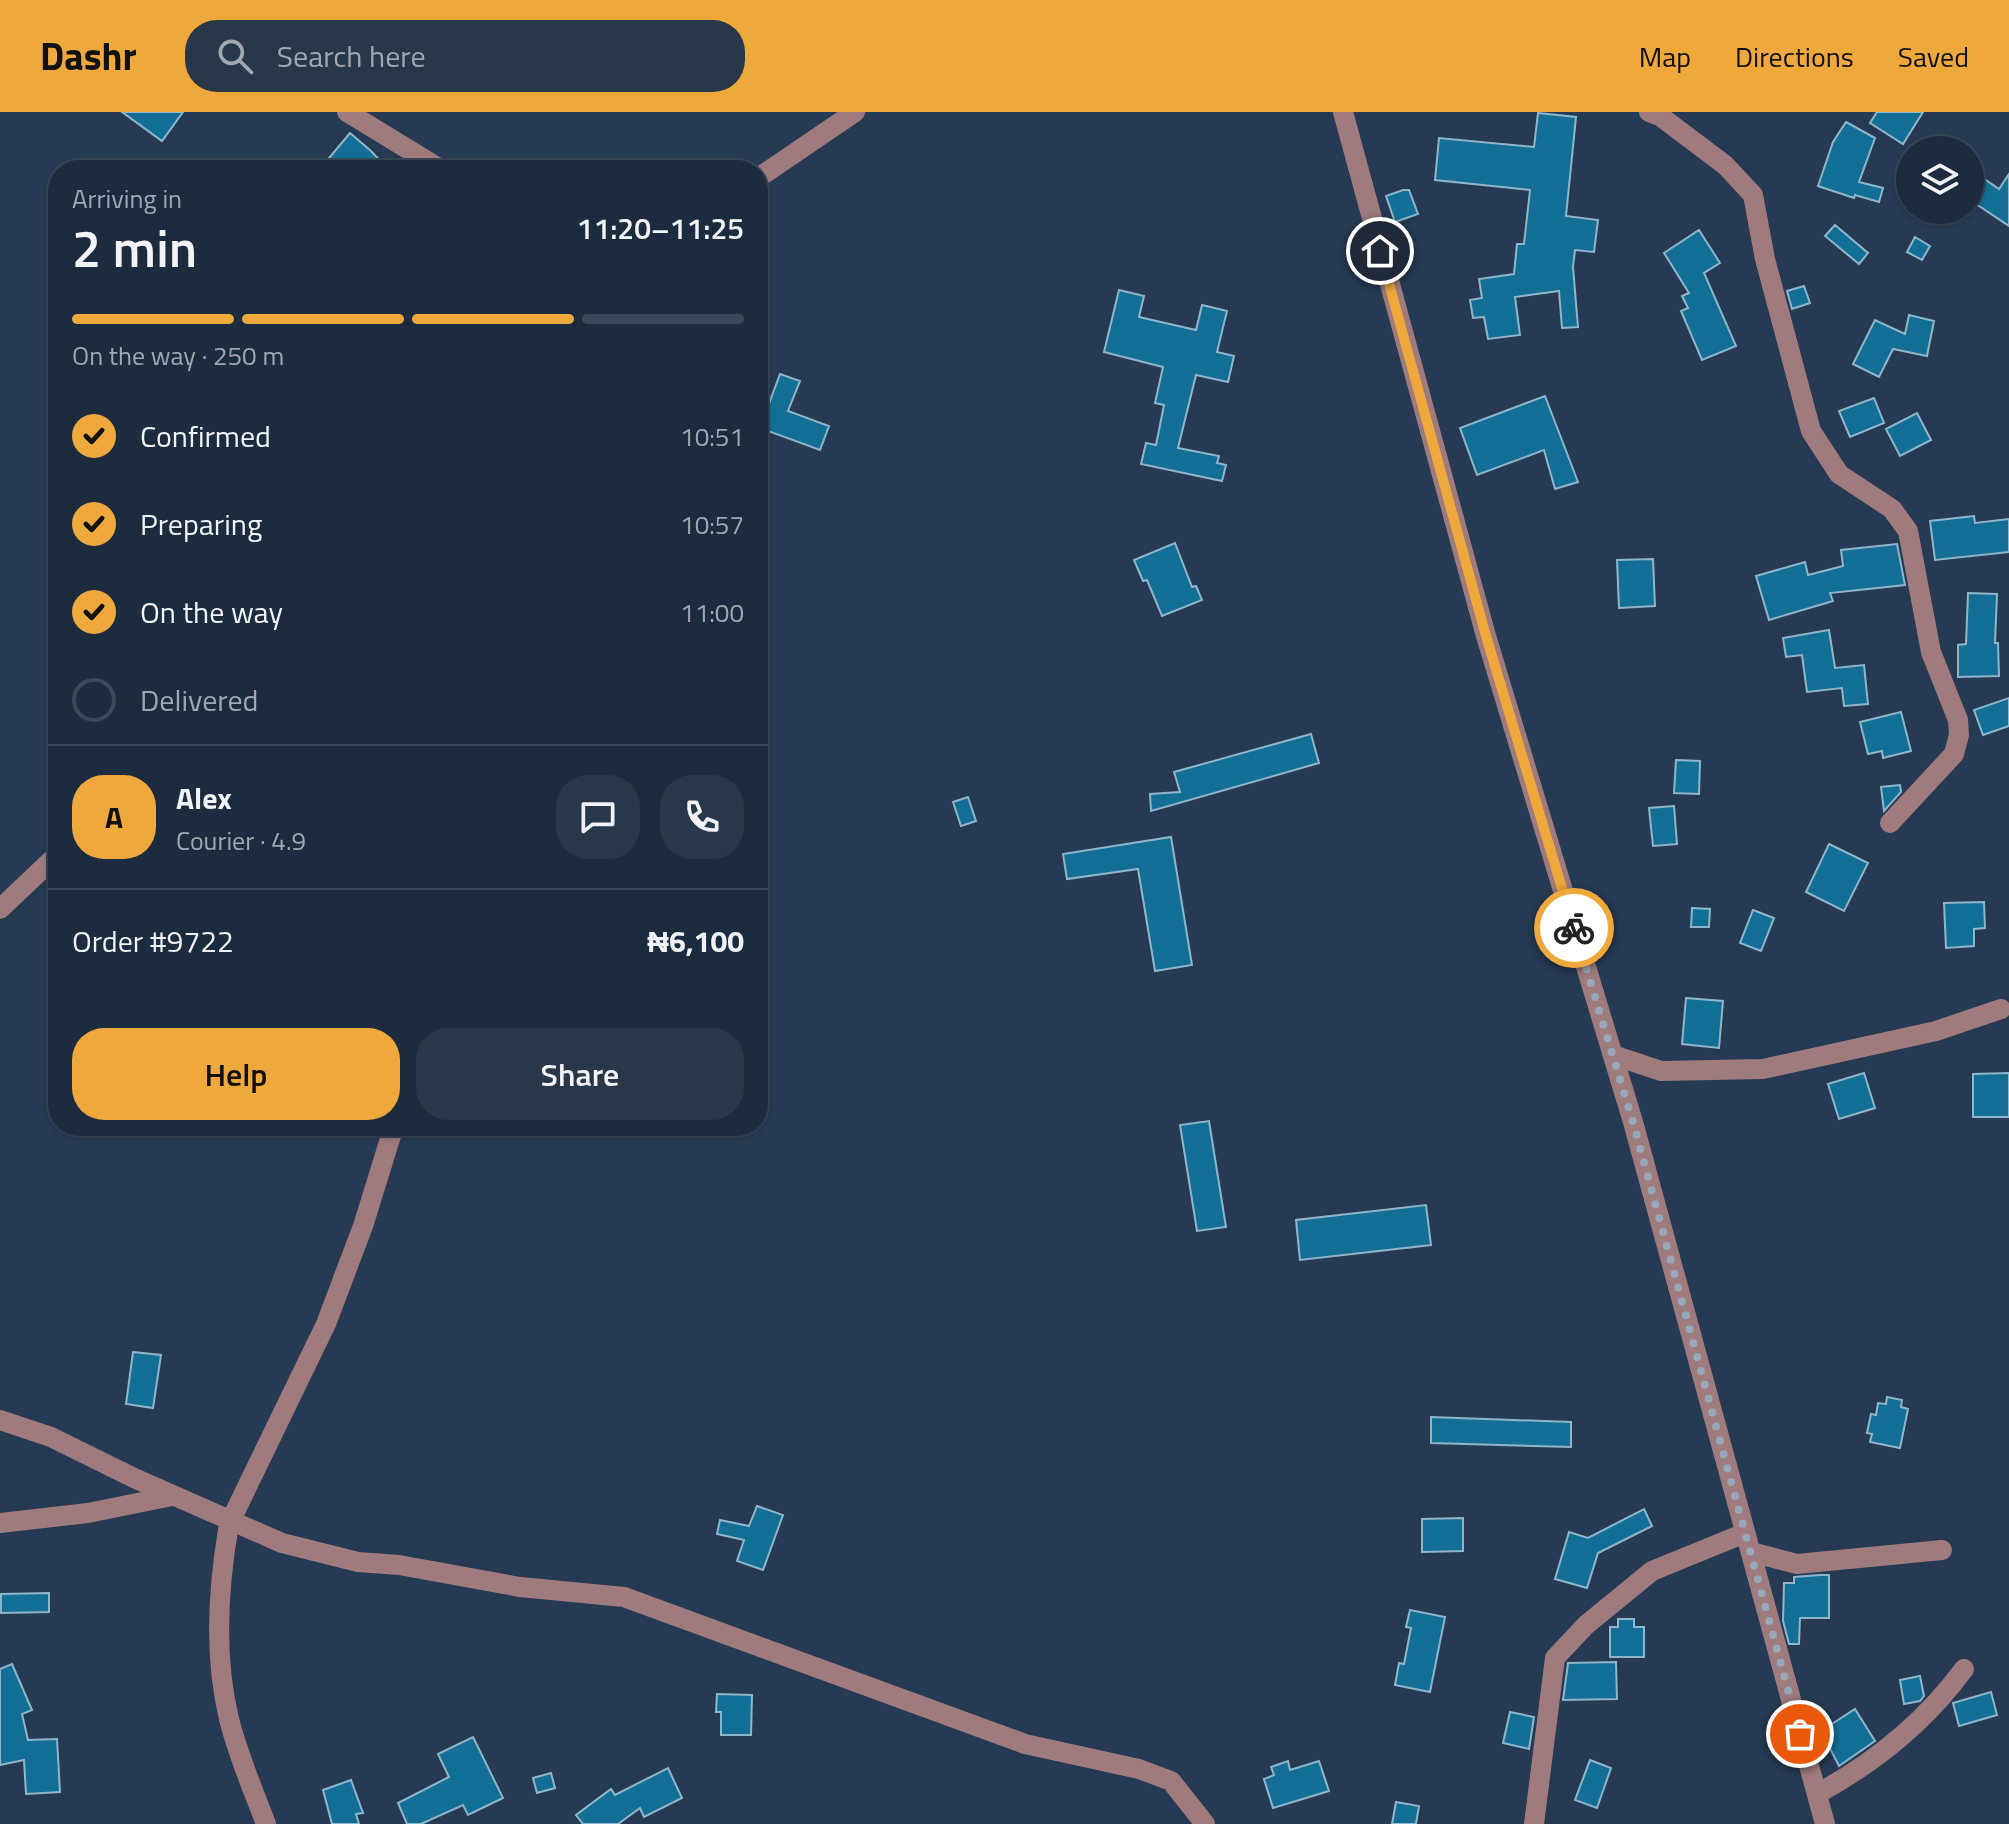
<!DOCTYPE html>
<meta charset="utf-8">
<style>
:root{--surface:#1c2c3e;--page:#293849;--text:#f1f3f6;--muted:#a0a7b0;--line:#3a4858;--accent:#eea83c}
body{margin:0;font-family:"Titillium Web",sans-serif;background:var(--page);color:var(--text);height:100vh;display:flex;flex-direction:column;font-size:30px;white-space:nowrap}
*{box-sizing:border-box;margin:0}
p{font-size:26px;color:var(--muted)}
.icon{flex:none;width:44px;height:44px;fill:none;stroke:currentColor;stroke-width:2;stroke-linecap:round;stroke-linejoin:round}
.map{position:relative;flex:1;overflow:hidden}
.sheet{position:absolute;left:48px;top:48px;width:720px;height:976px;display:flex;flex-direction:column;background:var(--surface);border-radius:32px;box-shadow:0 2px 6px #0004,0 0 0 2px var(--line)}
.sheet>*{flex:none}
.fabs{position:absolute;left:1896px;top:24px;display:grid;gap:16px}
.fabs a{display:grid;place-items:center;width:88px;height:88px;border-radius:50%;background:var(--surface);box-shadow:0 2px 6px #0004,0 0 0 2px var(--line);font-size:40px}
.pin{position:absolute;display:grid;place-items:center;width:68px;height:68px;color:#fff;margin:-34px;border:4px solid #fff;border-radius:50%;box-shadow:0 2px 8px #0007}
.courier{position:absolute;display:grid;place-items:center;width:80px;height:80px;margin:-40px;border:6px solid #eea83c;border-radius:50%;background:#fff;color:#222;box-shadow:0 2px 10px #0007}
.head em{font-style:normal;font-weight:600}
.head div{display:flex;flex-direction:column-reverse}
.head{display:flex;align-items:center;justify-content:space-between;height:136px;padding:0 24px}
h1{font-size:52px;font-weight:600;line-height:60px}
.bar{display:grid;grid-template-columns:repeat(4,1fr);gap:12px 8px;align-content:center;height:96px;padding:0 24px}
.bar i{height:10px;border-radius:6px;background:var(--line)}
.bar .selected{background:var(--accent)}
.bar p{grid-column:span 4}
.line{display:flex;align-items:center;gap:20px;padding:0 24px;border-top:2px solid var(--line)}
.line div{flex:1}
.round{display:grid;place-items:center;flex:none;width:84px;height:84px;border-radius:32px;background:var(--page)}
ol{padding:0 24px;list-style:none}
li{display:flex;align-items:center;gap:24px;height:88px}
li p{margin-inline-start:auto}
li .icon{padding:8px;border-radius:50%;background:var(--accent);color:#111;stroke-width:4}
li:last-child{color:var(--muted)}
li i{width:44px;height:44px;border:4px solid var(--line);border-radius:50%}
.button{display:flex;gap:16px;margin-top:auto;padding:16px 24px}
.button a{flex:1;height:92px;border-radius:32px;background:var(--accent);color:#111;font-size:32px;font-weight:600;line-height:92px;text-align:center}
.button a+a{background:var(--page);color:var(--text)}
header{display:flex;align-items:center;gap:48px;box-sizing:border-box;height:112px;padding:0 40px;background:var(--accent);color:#111}
header strong{font-size:38px}
nav{display:flex;gap:44px;margin-inline-start:auto;font-size:28px}
.search{width:560px;height:72px;background:var(--page);display:flex;align-items:center;gap:20px;box-sizing:border-box;padding:0 28px;border-radius:32px;color:var(--muted);font-size:30px}
.map>svg:first-child{display:block}
.building{fill:#136e95;stroke:#8fb5ca;stroke-width:2}
.lines{fill:none;stroke-linecap:round;stroke-linejoin:round}
.minor{stroke:#9f7b7d;stroke-width:20}
.done{stroke:#98a8bb;stroke-width:8;stroke-dasharray:0 14.4}
.route{stroke:#eea83c;stroke-width:10}
</style>
<header>
<strong>Dashr</strong>
<div class="search"><svg class="icon" aria-label="search" viewBox="0 0 24 24"><circle cx="10" cy="10" r="6"/><path d="M15 15l6 6"/></svg>Search here</div>
<nav><a>Map</a><a>Directions</a><a>Saved</a></nav>
</header>
<div class="map">
<svg width="2009" height="1712" viewBox="0 0 2009 1712">
<rect width="100%" height="100%" fill="#263a53"/>
<path class="building" d="M122 0H183L162 29Z
M1877 0H1923L1903 32 1870 11Z
M1538 1 1576 5 1566 104 1598 108 1594 140 1575 138 1573 155 1578 215 1562 216 1559 179 1515 185 1520 223 1488 227 1484 205 1473 206 1470 188 1482 186 1479 167 1514 162 1517 132H1524L1530 78 1435 68 1439 26 1534 35Z
M1846 10 1875 26 1859 70 1883 76 1879 90 1855 83 1854 86 1818 74 1833 30Z
M350 21 371 39 389 58H319Z
M2009 62V114L1970 88 1983 66 1999 77Z
M1403 78H1409L1418 102 1395 110 1386 84Z
M1835 113 1868 141 1859 152 1825 124Z
M1699 118 1720 151 1704 161 1736 234 1702 248 1681 199 1688 196 1682 184 1689 181 1664 141Z
M1915 125 1930 134 1922 148 1907 140Z
M1804 174 1810 191 1792 197 1787 179Z
M1119 178 1144 184 1139 205 1196 218 1202 193 1227 199 1217 240 1234 244 1228 270 1196 263 1178 336 1219 344 1217 351 1226 353 1222 369 1141 352 1146 331 1156 333 1164 293 1155 291 1163 255 1104 240Z
M1909 203 1934 209 1927 244 1893 237 1879 265 1853 252 1875 208 1905 222Z
M780 262 800 269 788 299 829 314 820 338 760 316Z
M1545 284 1578 370 1555 377 1544 338 1477 363 1460 316Z
M1874 286 1884 311 1850 325 1839 299Z
M1917 301 1931 328 1900 344 1886 317Z
M1974 404 1975 411 2009 407V440L1935 448 1930 409Z
M1175 431 1192 475 1196 474 1202 488 1162 504 1147 468 1143 469 1134 448Z
M1897 432 1905 473 1830 481 1833 489 1769 508 1756 464 1805 450 1808 463 1843 454 1841 438Z
M1653 447 1655 494 1619 496 1617 448Z
M1968 481 1997 482 1995 531H1998L1999 564 1958 565V533L1966 532Z
M1829 518 1835 556 1864 553 1868 592 1844 594 1842 576 1807 580 1802 543 1786 545 1783 526Z
M2009 586V614L1983 623 1974 598Z
M1901 600 1911 639 1883 646 1882 639 1868 642 1860 610Z
M1311 622 1319 651 1151 699 1150 682 1180 680 1174 660Z
M1676 648 1700 649 1699 682 1674 681Z
M1900 673 1901 680 1884 699 1881 675Z
M968 685 976 709 961 714 953 690Z
M1674 694 1677 732 1653 734 1649 696Z
M1171 725 1192 853 1155 859 1138 757 1067 767 1063 742Z
M1829 732 1868 751 1844 799 1806 780Z
M1984 790 1985 816 1974 817V834L1946 836 1944 791Z
M1692 796 1710 797 1709 815H1691Z
M1753 798 1774 806 1761 839 1740 831Z
M1686 886 1723 889 1719 936 1682 932Z
M1864 961 1875 996 1839 1007 1828 972Z
M2009 961V1005H1973V962Z
M1209 1009 1226 1115 1197 1119 1180 1013Z
M1426 1093 1431 1133 1300 1148 1296 1108Z
M133 1240 161 1243 153 1296 126 1292Z
M1887 1285 1902 1288 1901 1295 1908 1297 1900 1336 1870 1330 1872 1322 1867 1321 1871 1302 1876 1303 1878 1291 1886 1292Z
M1431 1305 1571 1310V1335L1431 1331Z
M757 1394 783 1403 763 1458 737 1449 744 1428 717 1422 720 1408 749 1414Z
M1644 1397 1652 1414 1598 1441 1587 1476 1555 1467 1569 1420 1588 1426Z
M1463 1406V1439L1422 1440V1407Z
M1820 1463H1829V1506H1800L1799 1532H1789L1783 1509 1784 1471H1794V1465Z
M49 1481V1500L1 1501V1482Z
M1410 1498 1445 1505 1430 1580 1395 1573 1399 1551 1404 1552 1411 1516 1406 1515Z
M1618 1507H1634V1515H1644V1545H1610V1515H1618Z
M1616 1550 1617 1587 1563 1588 1568 1551Z
M12 1552 32 1598 22 1602 28 1628 57 1627 60 1680 26 1682 24 1648 0 1653V1557Z
M1920 1564 1924 1584 1920 1589 1904 1592 1900 1568Z
M1991 1580 1997 1603 1959 1614 1953 1591Z
M717 1582 752 1583 751 1623H721V1600H716Z
M1855 1597 1875 1629 1839 1654 1821 1619Z
M1510 1600 1534 1605 1529 1637 1503 1631Z
M473 1625 503 1686 468 1703 463 1693 421 1712H407L398 1691 449 1665 438 1642Z
M1590 1648 1611 1656 1597 1696 1575 1688Z
M1288 1649 1290 1658 1319 1649 1329 1679 1273 1696 1264 1667 1274 1663 1271 1655Z
M668 1656 682 1686 644 1705 640 1696 618 1712H583L576 1703 611 1677 615 1683Z
M551 1661 555 1676 537 1681 533 1666Z
M351 1668 363 1701 356 1702 359 1712H332L323 1678Z
M1396 1690 1419 1694 1416 1712H1392Z"/>
<g class="lines">
<path class="minor" d="M347 0 442 58
M1343 0 1486 524 1633 1010 1825 1712
M1649 0 1660 4 1725 53 1753 83 1765 147 1811 319 1839 362 1892 397 1908 419 1931 540 1958 608 1959 623 1954 642 1890 711
M758 66 855 0
M0 797 58 742
M1613 943 1661 959 1763 957 1936 919 2001 897
M0 1308 51 1325 134 1366 282 1431 358 1450 399 1453 520 1475 624 1485 1025 1632 1139 1657 1171 1669 1205 1712
M0 1411 88 1401 172 1384
M1751 1440 1797 1452 1942 1438
M1817 1682C1874 1651 1925 1610 1964 1557
M266 1712C253 1678 238 1643 229 1607 214 1545 218 1475 229 1412L326 1212 363 1114 394 1014
M1534 1712 1555 1546 1586 1513 1652 1459 1745 1421"/>
</g>
<g class="lines">
<path class="done" d="M1574 816 1633 1010 1800 1622"/>
<path class="route" d="M1380 139 1486 524 1574 816"/>
</g>
</svg>
<div class="fabs">
<a><svg class="icon" aria-label="layers" viewBox="0 0 24 24"><path d="M12 4l9 5-9 5-9-5zM3 14l9 5 9-5"/></svg></a>
</div>
<div class="pin" style="left:1800px;top:1622px;background:#ea580c"><svg class="icon" aria-label="bag" viewBox="0 0 24 24"><path d="M5 8h14l-1 12H6zM9 8a3 3 0 0 1 6 0"/></svg></div>
<div class="pin" style="left:1380px;top:139px;background:#1f2937"><svg class="icon" aria-label="home" viewBox="0 0 24 24"><path d="M3 11l9-7 9 7M6 9v11h12V9"/></svg></div>
<div class="courier" style="left:1574px;top:816px"><svg class="icon" aria-label="bike" viewBox="0 0 24 24"><circle cx="6" cy="16" r="4"/><circle cx="18" cy="16" r="4"/><path d="M6 16l4-8h5l3 8M10 8l3 8H6M13 5h3"/></svg></div>
<section class="sheet">
<div class="head"><div><h1>2 min</h1><p>Arriving in</p></div><em>11:20–11:25</em></div>
<div class="bar"><i class="selected"></i><i class="selected"></i><i class="selected"></i><i></i><p>On the way · 250 m</p></div>
<ol>
<li><svg class="icon" aria-label="check" viewBox="0 0 24 24"><path d="M5 12l5 5 9-10"/></svg>Confirmed<p>10:51</p></li>
<li><svg class="icon" aria-label="check" viewBox="0 0 24 24"><path d="M5 12l5 5 9-10"/></svg>Preparing<p>10:57</p></li>
<li><svg class="icon" aria-label="check" viewBox="0 0 24 24"><path d="M5 12l5 5 9-10"/></svg>On the way<p>11:00</p></li>
<li><i></i>Delivered</li>
</ol>
<div class="line" style="height:144px"><b class="round" style="background:var(--accent);color:#111">A</b><div><b>Alex</b><p>Courier · 4.9</p></div><a class="round"><svg class="icon" aria-label="chat" viewBox="0 0 24 24"><path d="M4 5h16v11H9l-5 4z"/></svg></a><a class="round"><svg class="icon" aria-label="phone" viewBox="0 0 24 24"><path d="M5 4h4l2 5-3 2q2 4 5 5l2-3 5 2v4C11 20 4 13 5 4z"/></svg></a></div>
<div class="line" style="height:104px"><div>Order #9722</div><b>₦6,100</b></div>
<div class="button"><a>Help</a><a>Share</a></div>
</section>
</div>
